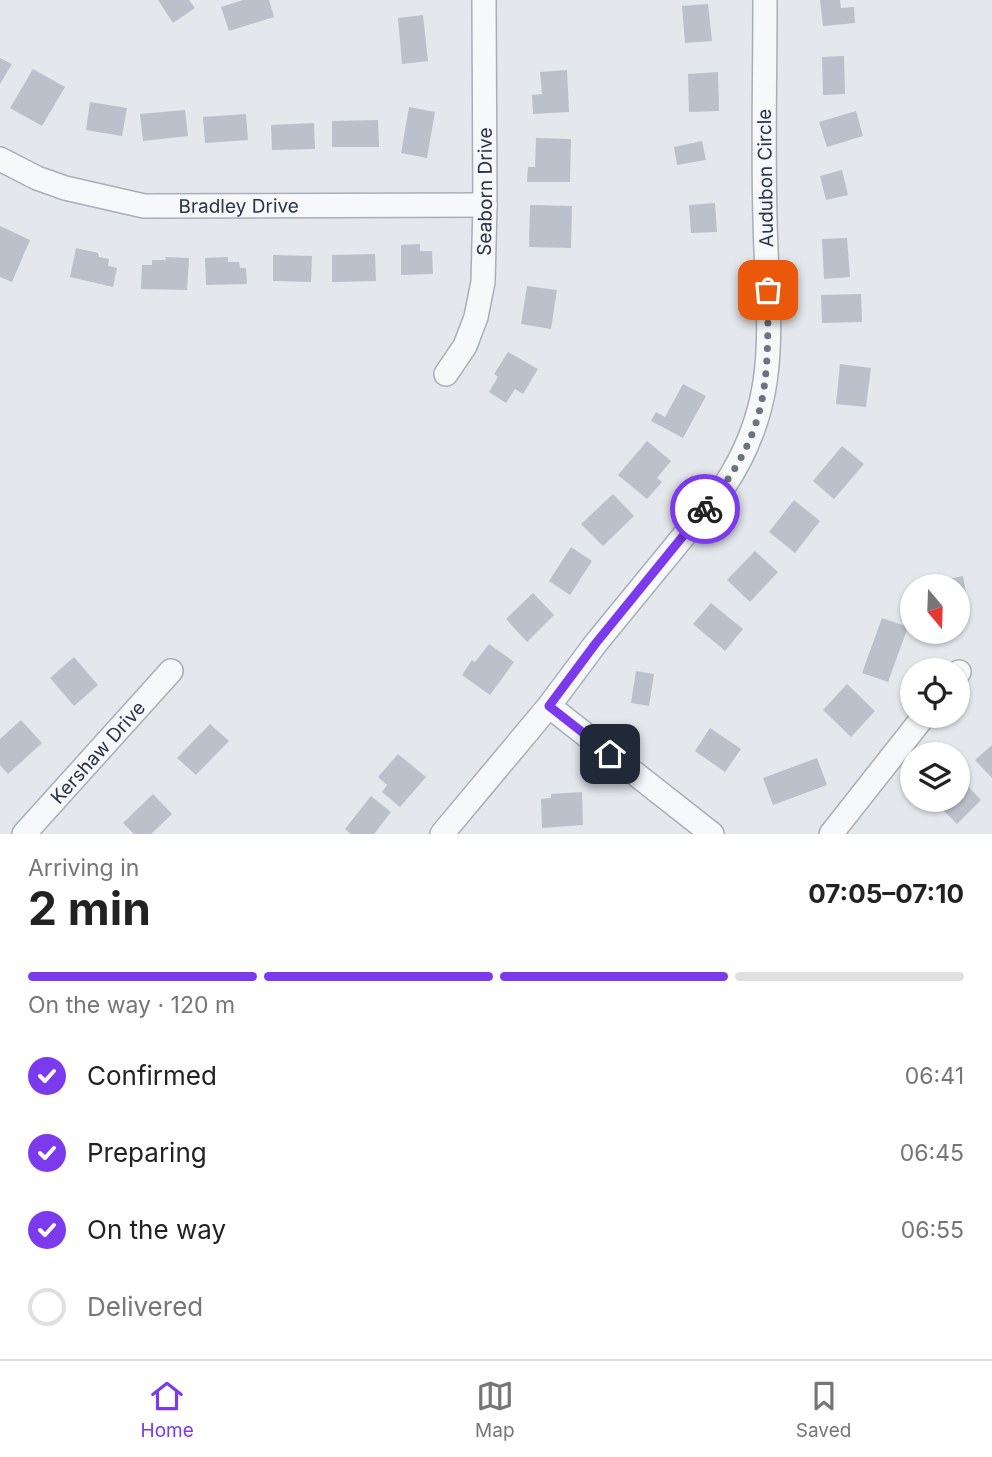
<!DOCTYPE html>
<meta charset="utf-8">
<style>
:root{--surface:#fff;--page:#f2f2f2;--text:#222;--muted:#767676;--line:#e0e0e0;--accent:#7c3aed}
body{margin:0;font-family:Inter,sans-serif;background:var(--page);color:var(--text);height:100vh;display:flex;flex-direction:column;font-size:26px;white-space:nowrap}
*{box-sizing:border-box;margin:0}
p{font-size:23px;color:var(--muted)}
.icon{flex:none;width:38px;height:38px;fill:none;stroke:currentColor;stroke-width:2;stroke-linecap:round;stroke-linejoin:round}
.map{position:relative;height:834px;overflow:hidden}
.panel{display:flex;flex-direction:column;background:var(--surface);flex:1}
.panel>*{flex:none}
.needle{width:46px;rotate:161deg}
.controls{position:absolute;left:900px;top:574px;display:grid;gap:14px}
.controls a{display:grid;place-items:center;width:70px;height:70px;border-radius:50%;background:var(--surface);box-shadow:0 2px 5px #0004;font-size:35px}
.pin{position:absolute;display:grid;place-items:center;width:60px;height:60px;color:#fff;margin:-30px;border-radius:14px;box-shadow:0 4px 10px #0006}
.courier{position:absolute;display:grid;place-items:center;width:70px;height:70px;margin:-35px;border:5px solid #7c3aed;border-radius:50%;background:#fff;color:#222;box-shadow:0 2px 9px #0007}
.summary em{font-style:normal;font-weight:700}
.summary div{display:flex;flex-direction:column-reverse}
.summary{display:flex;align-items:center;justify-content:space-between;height:119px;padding:0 28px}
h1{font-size:46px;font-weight:700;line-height:52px}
.bar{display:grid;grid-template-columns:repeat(4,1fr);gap:10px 7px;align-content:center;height:84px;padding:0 28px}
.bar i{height:9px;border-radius:5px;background:var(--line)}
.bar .active{background:var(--accent)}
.bar p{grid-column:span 4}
ol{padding:0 28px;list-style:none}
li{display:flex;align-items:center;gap:21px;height:77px}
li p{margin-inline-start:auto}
li .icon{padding:7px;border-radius:50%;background:var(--accent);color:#fff;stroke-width:4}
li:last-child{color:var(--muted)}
li i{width:38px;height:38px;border:4px solid var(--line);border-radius:50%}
.dock{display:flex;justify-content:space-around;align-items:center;height:98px;border-top:2px solid var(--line);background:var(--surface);font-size:19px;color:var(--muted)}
.dock a{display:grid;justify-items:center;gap:4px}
.dock .active{color:var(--accent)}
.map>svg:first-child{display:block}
.building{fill:#bbc0ca}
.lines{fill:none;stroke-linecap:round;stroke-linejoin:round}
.street-casing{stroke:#a9aeb7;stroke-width:26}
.street{stroke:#f7f8fa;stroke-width:23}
.done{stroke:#6c737f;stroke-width:7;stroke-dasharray:0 12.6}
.route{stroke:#7c3aed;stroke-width:9}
.labels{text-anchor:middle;stroke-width:5;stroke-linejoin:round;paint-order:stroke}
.street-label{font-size:19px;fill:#2b3445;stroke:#f4f6f9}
</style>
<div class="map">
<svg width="992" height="834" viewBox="0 0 992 834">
<rect width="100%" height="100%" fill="#e4e7ec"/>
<path class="building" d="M158 0H189L195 8 173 23Z
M243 0H269L274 17 229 31 221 7Z
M820 0H840L841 8 854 7 855 23 823 26Z
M708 4 712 41 685 43 682 6Z
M423 15 428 61 402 64 398 18Z
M844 56 845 94 823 95 822 57Z
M0 58 12 64 0 84Z
M33 69 65 87 42 126 10 108Z
M567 70 569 112 533 114 532 95 542 94 540 72Z
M718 72 719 111 689 112 688 74Z
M90 102 127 108 122 136 86 130Z
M409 107 435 112 427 158 401 153Z
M185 110 188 136 143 141 140 114Z
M856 111 863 136 827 147 819 122Z
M246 114 248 140 205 143 203 117Z
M378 120 379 147H332V121Z
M314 123 315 149 272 150 271 125Z
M536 138 571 139 570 182H527L528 167H535Z
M702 141 706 160 677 165 674 147Z
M842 170 848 195 826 200 820 176Z
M715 203 717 232 691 233 689 205Z
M530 205 572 206 571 248 529 247Z
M0 226 30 240 12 282 0 277Z
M847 238 850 277 824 279 822 239Z
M420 244V251H432L433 274 401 275V245Z
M76 248 98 253 99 257 109 259 108 266 117 268 113 287 70 277Z
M375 254 376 281 332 282V255Z
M273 255 312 256 311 282 273 281Z
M165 257 189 258 187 290 141 289 142 265H152V260H166Z
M228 257V262H239L240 268H246L247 284 206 285 205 258Z
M527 286 557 290 551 329 521 324Z
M861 294 862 322 822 323 821 295Z
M508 352 538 369 523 394 515 389 506 403 489 392 498 377 494 374Z
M840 364 871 368 866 407 836 404Z
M683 384 706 396 683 438 651 421 656 412 665 417Z
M647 441 671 461 657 478 662 482 647 499 618 475Z
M842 446 864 464 834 499 813 481Z
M613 494 634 516 603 546 581 524Z
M794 500 820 521 795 553 769 532Z
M571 547 592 561 570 595 549 581Z
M755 551 778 572 750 602 727 580Z
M963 576 968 604 957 606V586H916Z
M533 593 554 615 527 642 506 619Z
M711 603 743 629 725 651 693 624Z
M882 618 908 627 888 682 862 673Z
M489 644 514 662 490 695 462 675 472 660 475 662Z
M74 657 98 685 74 706 50 678Z
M636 671 654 674 649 706 631 703Z
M847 684 875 711 851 737 823 710Z
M21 720 42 743 8 774 0 765V739Z
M210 724 229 741 196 775 177 758Z
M710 728 741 749 725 772 695 751Z
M992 745V778L975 760Z
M398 754 426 777 400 807 382 792 387 785 378 777Z
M817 758 827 785 773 805 763 778Z
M957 775 981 800 957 824 933 800H957Z
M582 792 583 825 542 828 541 799 551 798V794Z
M153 794 172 814 151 834H134L123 823Z
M371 796 391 812 374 834H351L345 829Z"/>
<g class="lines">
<defs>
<g id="street">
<path id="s1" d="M0 159 37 178 65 188 144 206 485 205"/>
<path id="s2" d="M446 374 465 346 476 317 483 282 485 205 484 0"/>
<path d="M957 674 959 672"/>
<path d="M549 706 712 834"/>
<path id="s3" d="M24 834 171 671"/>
<path d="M442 834 549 706 596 643 723 488C784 398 767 321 765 219 763 146 765 73 765 0"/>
<path d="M831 834 924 716"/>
</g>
</defs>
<use href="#street" class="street-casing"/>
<use href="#street" class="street"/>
</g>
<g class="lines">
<path class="done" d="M705 509C769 433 768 385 768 290"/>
<path class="route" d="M610 754 549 706 596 643 705 509"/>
</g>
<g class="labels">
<g class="street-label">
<text transform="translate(765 178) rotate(-91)" y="7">Audubon Circle</text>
<text dy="7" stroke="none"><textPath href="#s2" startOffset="191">Seaborn Drive</textPath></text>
<text dy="7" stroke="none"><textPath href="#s1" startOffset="247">Bradley Drive</textPath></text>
<text dy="7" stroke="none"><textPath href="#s3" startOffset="110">Kershaw Drive</textPath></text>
</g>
</g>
</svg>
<div class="controls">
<a><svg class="needle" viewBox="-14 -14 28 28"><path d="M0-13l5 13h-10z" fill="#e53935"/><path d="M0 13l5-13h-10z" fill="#767676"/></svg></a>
<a><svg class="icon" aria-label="locate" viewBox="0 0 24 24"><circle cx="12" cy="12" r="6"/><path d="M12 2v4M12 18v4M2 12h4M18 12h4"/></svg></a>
<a><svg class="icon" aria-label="layers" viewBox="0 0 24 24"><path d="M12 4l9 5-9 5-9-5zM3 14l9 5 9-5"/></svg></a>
</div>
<div class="pin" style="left:768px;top:290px;background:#ea580c"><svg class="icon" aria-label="bag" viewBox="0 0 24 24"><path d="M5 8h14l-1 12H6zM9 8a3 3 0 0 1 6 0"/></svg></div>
<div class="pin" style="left:610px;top:754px;background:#1f2937"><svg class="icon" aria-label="home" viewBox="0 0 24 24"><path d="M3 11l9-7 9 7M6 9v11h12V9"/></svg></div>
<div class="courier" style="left:705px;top:509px"><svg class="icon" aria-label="bike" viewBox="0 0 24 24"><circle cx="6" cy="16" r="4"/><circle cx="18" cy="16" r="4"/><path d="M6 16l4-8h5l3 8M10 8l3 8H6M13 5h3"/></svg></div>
</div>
<section class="panel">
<div class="summary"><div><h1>2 min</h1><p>Arriving in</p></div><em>07:05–07:10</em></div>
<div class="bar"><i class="active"></i><i class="active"></i><i class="active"></i><i></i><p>On the way · 120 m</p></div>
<ol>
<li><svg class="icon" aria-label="check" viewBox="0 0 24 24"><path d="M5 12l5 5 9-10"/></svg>Confirmed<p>06:41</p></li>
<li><svg class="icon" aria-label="check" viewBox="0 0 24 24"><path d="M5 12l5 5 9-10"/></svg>Preparing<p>06:45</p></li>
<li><svg class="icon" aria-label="check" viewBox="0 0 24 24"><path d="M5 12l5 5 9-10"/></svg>On the way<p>06:55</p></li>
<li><i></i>Delivered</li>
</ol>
</section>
<nav class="dock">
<a class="active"><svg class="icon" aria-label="home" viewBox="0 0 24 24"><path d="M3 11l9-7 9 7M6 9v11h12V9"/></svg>Home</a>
<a><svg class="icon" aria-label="map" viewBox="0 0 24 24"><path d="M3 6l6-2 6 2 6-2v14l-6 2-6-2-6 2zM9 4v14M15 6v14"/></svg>Map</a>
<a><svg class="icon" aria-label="saved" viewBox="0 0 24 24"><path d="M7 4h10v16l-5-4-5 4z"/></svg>Saved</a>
</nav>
